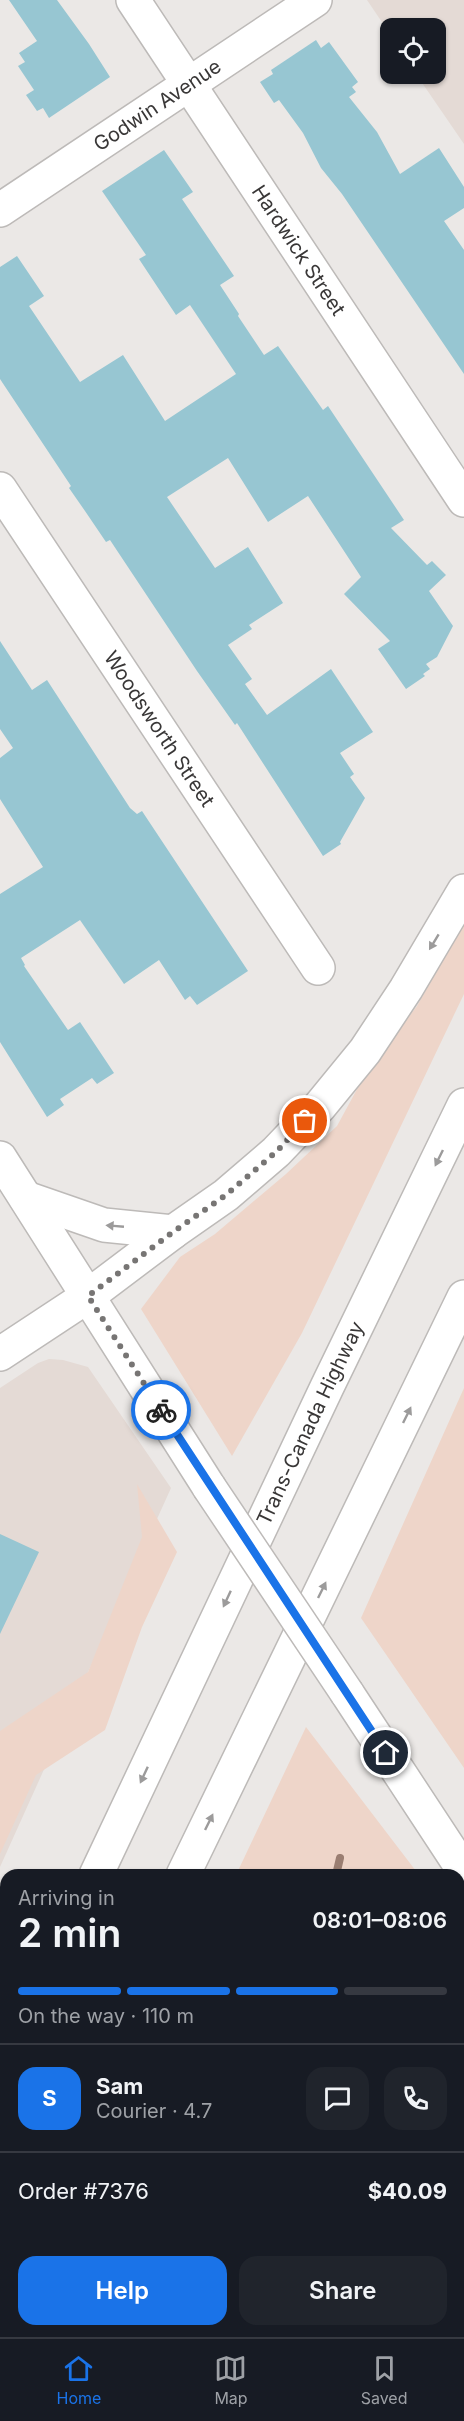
<!DOCTYPE html>
<meta charset="utf-8">
<style>
:root{--surface:#171b24;--page:#20242c;--text:#f1f3f6;--muted:#9ea1a6;--line:#363941;--accent:#1a73e8}
body{margin:0;font-family:Inter,sans-serif;background:var(--page);color:var(--text);height:100vh;display:flex;flex-direction:column;font-size:22px;white-space:nowrap}
*{box-sizing:border-box;margin:0}
p{font-size:20px;color:var(--muted)}
.icon{flex:none;width:33px;height:33px;fill:none;stroke:currentColor;stroke-width:2;stroke-linecap:round;stroke-linejoin:round}
.map{position:relative;flex:1;overflow:hidden}
.drawer{position:absolute;left:0px;top:1869px;width:465px;height:468px;display:flex;flex-direction:column;background:var(--surface);border-radius:18px 18px 0 0;box-shadow:0 2px 4px #0004}
.drawer>*{flex:none}
.buttons{position:absolute;left:380px;top:18px;display:grid;gap:12px}
.buttons a{display:grid;place-items:center;width:66px;height:66px;border-radius:12px;background:var(--surface);box-shadow:0 2px 4px #0004;font-size:30px}
.pin{position:absolute;display:grid;place-items:center;width:51px;height:51px;color:#fff;margin:-26px;border:3px solid #fff;border-radius:50%;box-shadow:0 2px 6px #0007}
.courier{position:absolute;display:grid;place-items:center;width:60px;height:60px;margin:-30px;border:4px solid #1a73e8;border-radius:50%;background:#fff;color:#222;box-shadow:0 2px 8px #0007}
.headline em{font-style:normal;font-weight:600}
.headline div{display:flex;flex-direction:column-reverse}
.headline{display:flex;align-items:center;justify-content:space-between;height:102px;padding:0 18px}
h1{font-size:39px;font-weight:600;line-height:45px}
.bar{display:grid;grid-template-columns:repeat(4,1fr);gap:9px 6px;align-content:center;height:72px;padding:0 18px}
.bar i{height:8px;border-radius:4px;background:var(--line)}
.bar .current{background:var(--accent)}
.bar p{grid-column:span 4}
.line{display:flex;align-items:center;gap:15px;padding:0 18px;border-top:2px solid var(--line)}
.line div{flex:1}
.round{display:grid;place-items:center;flex:none;width:63px;height:63px;border-radius:18px;background:var(--page)}
.button{display:flex;gap:12px;margin-top:auto;padding:12px 18px}
.button a{flex:1;height:69px;border-radius:18px;background:var(--accent);color:#fff;font-size:24px;font-weight:600;line-height:69px;text-align:center}
.button a+a{background:var(--page);color:var(--text)}
.tabs{display:flex;justify-content:space-around;align-items:center;height:84px;border-top:2px solid var(--line);background:var(--surface);font-size:16px;color:var(--muted)}
.tabs a{display:grid;justify-items:center;gap:3px}
.tabs .current{color:var(--accent)}
.map>svg:first-child{display:block}
.built{fill:#e4dad5}
.green{fill:#eed5c9}
.lines{fill:none;stroke-linecap:round;stroke-linejoin:round}
.stream{stroke:#9a7e72;stroke-width:8}
.building{fill:#97c6d2}
.minor-casing{stroke:#bdbab8;stroke-width:36}
.major-casing{stroke:#bdbab8;stroke-width:36}
.highway-casing{stroke:#bdbab8;stroke-width:36}
.minor{stroke:#fff;stroke-width:33}
.major{stroke:#fff;stroke-width:33}
.highway{stroke:#fff;stroke-width:33}
.major-bridge-casing{stroke:#bdbab8;stroke-width:36;stroke-linecap:butt}
.major-bridge{stroke:#fff;stroke-width:33}
.oneway{fill:#9c9b9b}
.done{stroke:#777574;stroke-width:6;stroke-dasharray:0 10.8}
.route{stroke:#1a73e8;stroke-width:8}
.labels{text-anchor:middle;stroke-width:5;stroke-linejoin:round;paint-order:stroke}
.street-label{font-size:20px;fill:#393737;stroke:#ebe8e6}
</style>
<div class="map">
<svg width="464" height="2337" viewBox="0 0 464 2337">
<rect width="100%" height="100%" fill="#ebe8e6"/>
<path class="built" d="M367 0H464V144L416 74H435V28H390V34Z
M49 1359 63 1360 88 1367 171 1488 0 1867V1388L38 1363Z"/>
<path class="green" d="M464 922V994L302 1333 232 1456 141 1309 180 1257 215 1234 286 1174 337 1126 368 1069 417 1006Z
M464 1388V1768L361 1618Z
M137 1484 177 1552 142 1627 105 1730 36 1775 0 1854V1731L88 1672 142 1537Z
M306 1727 419 1875H236Z
M459 1933 464 1942V2337H17L19 2331H459Z"/>
<g class="lines">
<path class="stream" d="M336 1875 340 1858
M114 2337 117 2331"/>
</g>
<path class="building" d="M9 0H57L89 44 110 77 49 118 43 108 37 111 26 95 34 90 18 66 25 62 19 53 37 41Z
M316 40 321 48 329 42 358 82 352 87 356 92 349 97 377 132 400 174 439 148 464 187V208L444 221 464 250V374L342 194 321 168 303 133 279 100 274 103 260 82 273 74 271 70Z
M164 150 193 192 182 199 234 276 220 285 239 314 238 316 264 355 278 346 323 410 328 406 404 520 391 528 427 565 432 561 446 575 429 591 453 626 437 657 426 664 430 669 423 674 425 676 406 689 378 649 390 641 344 594 361 577 308 496 268 522 228 458 167 497 215 568 248 547 283 603 249 625 252 629 228 645 252 679 245 684 267 715 331 669 373 732 340 753 354 774 350 777 365 798 340 842 341 844 323 856 237 723 235 725 197 671 110 540 106 542 85 511 69 488 71 486 0 379V267L17 256 44 296 29 306 80 382 123 355 165 421 236 374 190 305 176 315 139 259 146 255 102 191Z
M0 641 32 690 47 680 130 808 137 814 142 811 248 971 197 1005 190 996 185 1000 159 960 124 984 80 920 21 958 25 965 24 966 68 1030 80 1022 114 1073 97 1084 92 1078 60 1099 64 1105 47 1117 0 1042V894L43 867 0 799V758L13 748 0 729Z
M0 1534 39 1552 0 1634Z"/>
<g class="lines">
<defs>
<g id="minor">
<path id="s1" d="M133 0 464 500"/>
<path id="s2" d="M0 210 315 0"/>
<path id="s3" d="M0 489 318 968"/>
</g>
<path id="major" d="M0 1158 209 1487
M0 1354 88 1296
M347 1693 464 1871"/>
<g id="highway">
<path d="M26 1198 104 1225 173 1232"/>
<path d="M88 1296 173 1232 226 1195 276 1152 320 1106 365 1051 406 989 464 891"/>
<path id="s4" d="M96 1875 327 1387 464 1105"/>
<path d="M183 1875 464 1297"/>
<path d="M0 2073 6 2061"/>
<path d="M0 2253 6 2240"/>
</g>
</defs>
<use href="#minor" class="minor-casing"/>
<use href="#major" class="major-casing"/>
<use href="#highway" class="highway-casing"/>
<use href="#minor" class="minor"/>
<use href="#major" class="major"/>
<use href="#highway" class="highway"/>
<defs>
<path id="major-bridge" d="M209 1487 347 1693"/>
</defs>
<use href="#major-bridge" class="major-bridge-casing"/>
<use href="#major-bridge" class="major-bridge"/>
</g>
<defs><path id="oneway-solid" d="M-6-.8H1V-3.2L6.5 0L1 3.2V.8H-6Z" transform="scale(1.5)"/></defs>
<g class="oneway">
<use href="#oneway-solid" transform="translate(434 942) rotate(121)"/>
<use href="#oneway-solid" transform="translate(439 1158) rotate(116)"/>
<use href="#oneway-solid" transform="translate(115 1226) rotate(-175)"/>
<use href="#oneway-solid" transform="translate(407 1415) rotate(-64)"/>
<use href="#oneway-solid" transform="translate(322 1590) rotate(-64)"/>
<use href="#oneway-solid" transform="translate(227 1599) rotate(115)"/>
<use href="#oneway-solid" transform="translate(144 1775) rotate(115)"/>
<use href="#oneway-solid" transform="translate(209 1822) rotate(-64)"/>
</g>
<g class="lines">
<path class="done" d="M161 1410 88 1296 173 1232 226 1195 276 1152 305 1121"/>
<path class="route" d="M161 1410 386 1753"/>
</g>
<g class="labels">
<g class="street-label">
<text dy="7" stroke="none"><textPath href="#s2" startOffset="189">Godwin Avenue</textPath></text>
<text dy="7" stroke="none"><textPath href="#s1" startOffset="300">Hardwick Street</textPath></text>
<text dy="7" stroke="none"><textPath href="#s3" startOffset="288">Woodsworth Street</textPath></text>
<text dy="7" stroke="none"><textPath href="#s4" startOffset="500">Trans-Canada Highway</textPath></text>
</g>
</g>
</svg>
<div class="buttons">
<a><svg class="icon" aria-label="locate" viewBox="0 0 24 24"><circle cx="12" cy="12" r="6"/><path d="M12 2v4M12 18v4M2 12h4M18 12h4"/></svg></a>
</div>
<div class="pin" style="left:305px;top:1121px;background:#ea580c"><svg class="icon" aria-label="bag" viewBox="0 0 24 24"><path d="M5 8h14l-1 12H6zM9 8a3 3 0 0 1 6 0"/></svg></div>
<div class="pin" style="left:386px;top:1753px;background:#1f2937"><svg class="icon" aria-label="home" viewBox="0 0 24 24"><path d="M3 11l9-7 9 7M6 9v11h12V9"/></svg></div>
<div class="courier" style="left:161px;top:1410px"><svg class="icon" aria-label="bike" viewBox="0 0 24 24"><circle cx="6" cy="16" r="4"/><circle cx="18" cy="16" r="4"/><path d="M6 16l4-8h5l3 8M10 8l3 8H6M13 5h3"/></svg></div>
<section class="drawer">
<div class="headline"><div><h1>2 min</h1><p>Arriving in</p></div><em>08:01–08:06</em></div>
<div class="bar"><i class="current"></i><i class="current"></i><i class="current"></i><i></i><p>On the way · 110 m</p></div>
<div class="line" style="height:108px"><b class="round" style="background:var(--accent);color:#fff">S</b><div><b>Sam</b><p>Courier · 4.7</p></div><a class="round"><svg class="icon" aria-label="chat" viewBox="0 0 24 24"><path d="M4 5h16v11H9l-5 4z"/></svg></a><a class="round"><svg class="icon" aria-label="phone" viewBox="0 0 24 24"><path d="M5 4h4l2 5-3 2q2 4 5 5l2-3 5 2v4C11 20 4 13 5 4z"/></svg></a></div>
<div class="line" style="height:78px"><div>Order #7376</div><b>$40.09</b></div>
<div class="button"><a>Help</a><a>Share</a></div>
</section>
</div>
<nav class="tabs">
<a class="current"><svg class="icon" aria-label="home" viewBox="0 0 24 24"><path d="M3 11l9-7 9 7M6 9v11h12V9"/></svg>Home</a>
<a><svg class="icon" aria-label="map" viewBox="0 0 24 24"><path d="M3 6l6-2 6 2 6-2v14l-6 2-6-2-6 2zM9 4v14M15 6v14"/></svg>Map</a>
<a><svg class="icon" aria-label="saved" viewBox="0 0 24 24"><path d="M7 4h10v16l-5-4-5 4z"/></svg>Saved</a>
</nav>
